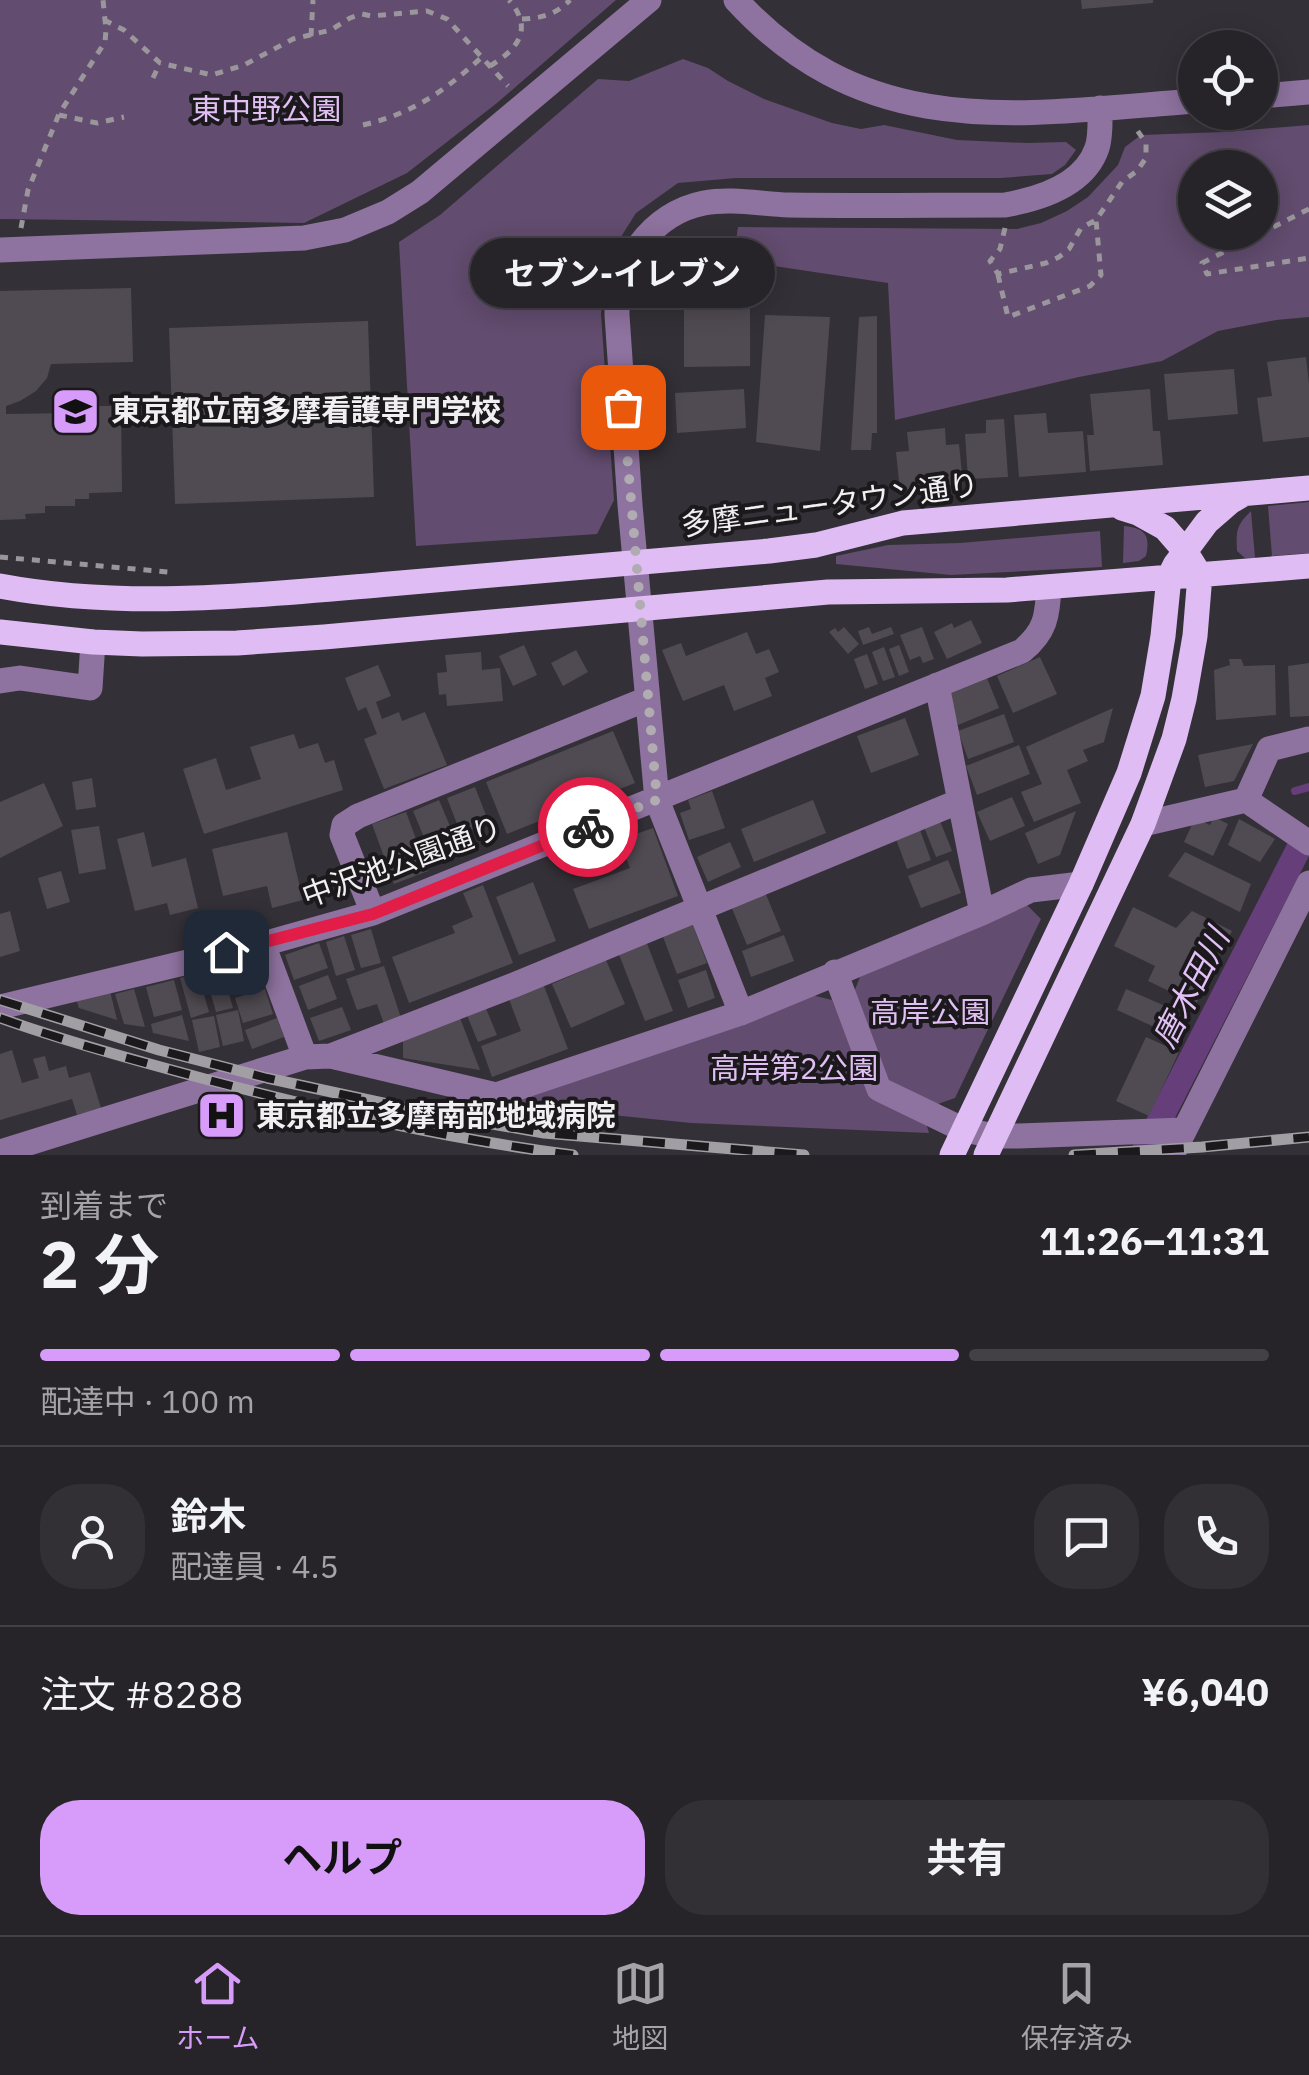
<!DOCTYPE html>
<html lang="ja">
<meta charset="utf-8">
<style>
:root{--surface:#272429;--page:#333035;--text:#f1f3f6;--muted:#a4a4a8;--line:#434146;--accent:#d79bf9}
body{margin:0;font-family:"IBM Plex Sans","Noto Sans JP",sans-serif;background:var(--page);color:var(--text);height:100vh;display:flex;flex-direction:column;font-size:38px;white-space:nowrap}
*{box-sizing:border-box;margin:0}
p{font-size:32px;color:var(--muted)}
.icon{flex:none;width:55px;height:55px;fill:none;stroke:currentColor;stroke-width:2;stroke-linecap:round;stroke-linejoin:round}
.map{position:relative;height:1155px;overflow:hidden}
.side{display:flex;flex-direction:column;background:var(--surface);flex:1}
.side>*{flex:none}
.controls{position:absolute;left:1178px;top:30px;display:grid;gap:20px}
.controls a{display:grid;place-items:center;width:100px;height:100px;border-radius:50%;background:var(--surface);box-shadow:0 5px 25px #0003,0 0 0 2px var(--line);font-size:50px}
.pin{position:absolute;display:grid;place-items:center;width:85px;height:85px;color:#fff;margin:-42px;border-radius:20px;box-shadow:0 5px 15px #0006}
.courier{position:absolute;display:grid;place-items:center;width:100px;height:100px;margin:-50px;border:8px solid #e11d48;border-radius:50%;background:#fff;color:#222;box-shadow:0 2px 12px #0007}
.bubble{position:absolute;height:70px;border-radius:35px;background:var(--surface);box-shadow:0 5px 25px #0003,0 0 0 2px var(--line);font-size:32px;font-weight:700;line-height:70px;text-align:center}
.headline em{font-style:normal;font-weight:700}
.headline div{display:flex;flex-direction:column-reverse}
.headline{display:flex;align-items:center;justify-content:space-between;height:170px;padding:0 40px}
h1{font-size:65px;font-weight:700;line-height:75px}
.bar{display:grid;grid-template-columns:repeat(4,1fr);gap:15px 10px;align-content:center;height:120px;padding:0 40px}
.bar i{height:12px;border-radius:8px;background:var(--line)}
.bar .current{background:var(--accent)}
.bar p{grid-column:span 4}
.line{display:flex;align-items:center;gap:25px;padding:0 40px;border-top:2px solid var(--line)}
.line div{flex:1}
.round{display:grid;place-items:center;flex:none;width:105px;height:105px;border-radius:40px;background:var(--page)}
.button{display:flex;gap:20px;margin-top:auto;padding:20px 40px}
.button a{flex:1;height:115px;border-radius:40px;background:var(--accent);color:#111;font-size:40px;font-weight:700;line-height:115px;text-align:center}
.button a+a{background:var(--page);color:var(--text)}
.menu{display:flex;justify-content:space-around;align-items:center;height:140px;border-top:2px solid var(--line);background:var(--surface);font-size:28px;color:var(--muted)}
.menu a{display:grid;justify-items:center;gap:5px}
.menu .current{color:var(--accent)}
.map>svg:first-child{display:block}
.green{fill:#624c6f;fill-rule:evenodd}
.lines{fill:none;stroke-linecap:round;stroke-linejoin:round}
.stream{stroke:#653e7a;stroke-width:8}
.canal{stroke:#653e7a;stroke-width:25}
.building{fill:#504b52}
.path{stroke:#9a969b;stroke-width:5;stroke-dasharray:8 8;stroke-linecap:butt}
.minor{stroke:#8e729f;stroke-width:25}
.major{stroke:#dfbdf4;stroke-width:25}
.rail-casing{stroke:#a29fa4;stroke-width:11}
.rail{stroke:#1b191c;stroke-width:8;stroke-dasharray:22;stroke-linecap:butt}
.done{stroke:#b0acb1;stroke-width:10;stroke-dasharray:0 18}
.route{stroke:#e11d48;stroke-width:12}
.labels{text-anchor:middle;stroke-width:8;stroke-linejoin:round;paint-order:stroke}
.park-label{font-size:30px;fill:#e0bff4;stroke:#1b191c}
.poi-label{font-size:30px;font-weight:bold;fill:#f2eff3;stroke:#1b191c;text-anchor:start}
.street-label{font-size:30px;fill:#f2eff3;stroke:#1b191c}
.water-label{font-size:32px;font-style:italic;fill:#e2c1f6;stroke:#1b191c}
</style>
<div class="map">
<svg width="1309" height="1155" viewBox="0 0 1309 1155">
<rect width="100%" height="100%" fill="#343037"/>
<path class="green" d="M0 0H616L497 103 407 173 304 223 0 219Z
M683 59 708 68 728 81 764 99 832 123 861 129 884 125 957 140 1026 143 1066 142 1076 150 1065 165 1052 174 1001 178H736L678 183 636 213 607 259 601 314 614 500 597 534 416 546 399 242 440 215 598 79 629 81Z
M1309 125V317L1276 320 1218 331 1162 361 1079 377 895 420 888 283 733 260 738 227 1017 229 1041 223 1067 211 1088 197 1118 165 1125 147 1141 135 1224 132ZM1195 168H1260V232H1195Z
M1309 502V553L1272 556 1268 506Z
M1251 511 1255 558H1245L1237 551C1236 530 1236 526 1251 511Z
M1124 526C1144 528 1151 534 1146 556L1139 561 1123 563Z
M1100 531 1102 567 951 575 836 564V556L888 545 960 543Z
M1027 905 1041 919 955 1098 935 1105 889 1080 854 992 860 977Z
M812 995 832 1000 871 1099 926 1123 929 1133 691 1123 503 1104Z"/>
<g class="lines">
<path class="stream" d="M1295 791 1309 787"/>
<path class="canal" d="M1142 1155 1298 850"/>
</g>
<path class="building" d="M1081 0H1153V3L1082 9Z
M131 288 133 362 51 364 47 378 36 391 20 401 6 406V414L70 413 69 406H121L122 492 89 493V499H75V506H45V513L25 514 26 519 0 520V291Z
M684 306H750V366L684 367Z
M765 315 830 317 820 451 756 442Z
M877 316V433H872L871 450H851L859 317Z
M368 321 374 497 175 504 169 328Z
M1306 357 1309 384V437L1263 442 1257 398 1272 396 1267 362Z
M1234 369 1238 414 1168 420 1164 374Z
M744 389 746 428 677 433 675 393Z
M1150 389 1153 431H1160L1163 465 1090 471 1087 435H1094L1090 394Z
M1046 413 1048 433 1083 431 1086 472 1019 477 1014 415Z
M1004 419 1008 477 968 479 965 434 986 433V420Z
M945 428 946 445 959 444 963 484 900 490 896 452 909 451 907 432Z
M971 620 982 643 947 659 934 632 952 623 954 628Z
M844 627 859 644 848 654 829 632 835 628 838 632Z
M869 627 872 634 891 627 894 634 863 645 858 631Z
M922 627 934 659 923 663 920 656 910 660 900 635Z
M747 632 756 654 769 649 779 672 765 678 772 696 734 711 724 685 683 701 662 650 681 643 686 656Z
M524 645 537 675 513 686 499 656Z
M899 645 909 672 899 676 889 649Z
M884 647 895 677 883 681 872 652Z
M576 650 588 672 563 686 551 663Z
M481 652 482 670 500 668 503 701 447 706 446 694 439 695 437 673 447 672 445 655Z
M867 654 878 684 865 689 854 659Z
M1040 657 1057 694 1013 713 997 676Z
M1229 659H1241L1244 666 1275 665 1276 715 1216 720 1214 670 1230 665Z
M1309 663V716L1290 717 1288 666Z
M378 665 391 696 376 702 382 719 399 712 402 721 425 712 447 765 384 789 364 739 377 734 366 707 358 711 345 678Z
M987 678 999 708 958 725 946 694Z
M1113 708 1104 742 1083 750 1088 761 1067 770 1081 803 1034 822 1021 792 1042 784 1026 747Z
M1004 714 1014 742 968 759 958 731Z
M905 718 919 755 871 773 857 736Z
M613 731 635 783 507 834 486 782Z
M294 734 299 749 318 743 325 763 334 760 343 790 204 834 183 769 216 758 226 790 261 779 250 747Z
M1253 744 1234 781 1205 787 1198 755Z
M1019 745 1030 774 977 795 966 766Z
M92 778 96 807 76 810 72 782Z
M44 783 63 826 0 858V802Z
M475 787 489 823 461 834 447 798Z
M712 791 725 828 689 840 680 813 691 809 688 800Z
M1012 797 1025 826 990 841 977 812Z
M439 800 455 838 429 849 413 811Z
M813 800 826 833 754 862 741 829Z
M1076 811 1060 855 1038 864 1025 833Z
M406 812 428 871 394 884 372 824Z
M1214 817 1228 824 1213 856 1184 842 1195 818 1210 825Z
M1239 819 1275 839 1260 862 1228 845Z
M940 821 952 851 936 857 924 827Z
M99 826 106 869 79 874 71 830Z
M653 828 678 896 589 929 573 889 630 868 619 840Z
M920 830 931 860 907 869 896 839Z
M144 832 152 867 186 858 198 908 170 915 167 903 135 911 117 839Z
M287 832 303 900 272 908 267 886 223 896 212 849Z
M730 842 741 867 708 882 697 857Z
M1185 852 1251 884 1240 912 1168 876Z
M948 860 961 893 921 908 908 876Z
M61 871 70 902 47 909 38 878Z
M533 882 556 941 519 955 496 897Z
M483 885 513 963 409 1003 392 957 455 933 452 926 473 917 463 893Z
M765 892 781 931 747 945 731 906Z
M1133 907 1176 928 1192 911 1232 931 1196 1004 1148 981 1155 966 1114 946Z
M10 911 20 951 0 957V914Z
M692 923 707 963 677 974 662 934Z
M371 929 381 963 361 968 351 935Z
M784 935 794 961 751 977 742 951Z
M344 936 355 970 336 976 326 942Z
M646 941 673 1011 645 1021 618 952Z
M319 943 328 968 294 980 285 955Z
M241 960 243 966 253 963 259 987 236 993 228 963Z
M606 960 625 1004 571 1028 552 984Z
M221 966 233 1008 216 1012 204 970Z
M384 966 401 1018 384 1024 377 1004 357 1010 346 979Z
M706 970 715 998 688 1008 678 980Z
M198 973 209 1012 191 1018 180 978Z
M328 975 337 999 308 1010 299 986Z
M174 980 182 1010 154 1017 146 987Z
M544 986 568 1049 492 1077 481 1046 521 1031 509 999Z
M134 989 145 1027 124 1024 115 994Z
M265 989 273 1014 243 1023 235 998Z
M1126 989 1170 1008 1161 1030 1117 1010Z
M110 991 117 1020 79 1008 76 999Z
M485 1006 497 1035 478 1042 466 1013Z
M342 1007 351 1030 319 1041 310 1018Z
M238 1010 244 1041 223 1046 216 1015Z
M182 1015 189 1041 153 1033 151 1024Z
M214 1016 220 1047 199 1052 192 1020Z
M277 1018 284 1037 252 1049 245 1030Z
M460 1018 480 1070 403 1058V1041Z
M1146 1037 1179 1052 1149 1116 1116 1101Z
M12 1050 22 1083 39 1078 33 1059 45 1056 49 1071 66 1066 69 1078 90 1072 101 1108 77 1115 72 1099 0 1120V1054Z"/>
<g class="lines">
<path class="path" d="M522 19C542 18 555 15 570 0
M104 20 124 30 160 63 212 75 244 65 293 39 331 30 350 18 362 14 371 16 427 11 447 19 508 86
M311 36 313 0
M490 66C518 49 534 29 509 0
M153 78 160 63
M59 115 97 123 124 117
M363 125C414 113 443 92 482 57
M1309 209 1202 263 1207 274 1309 258
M21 228 28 190 59 114 105 42 106 30 103 0
M1005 228 1000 249 990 261 998 274 1046 263 1059 257 1069 249 1081 228 1096 220 1122 182 1137 171 1146 158V143L1137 130
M998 275 1008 317 1090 286 1101 275 1096 220
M0 557 168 572"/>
<path class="minor" d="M736 0C868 144 1021 114 1195 101
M1260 96 1309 92
M0 250 304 238 345 230 388 212 420 192 649 0
M0 681 20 678 90 688 93 642
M937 685 982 913
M1246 800 1269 749 1309 739
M1143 824 1246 800 1309 843
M373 913 342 835 344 825 358 816 647 699
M263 944 305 1057
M835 972 879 1089 964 1130 995 1136H1019L1184 1130
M0 1007 263 944 373 913 1022 651C1046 631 1047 617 1049 587
M741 1013 657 800 630 505 617 315C616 264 652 213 704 203 731 198 761 204 789 205 861 206 933 205 1005 205 1039 199 1084 186 1097 148 1101 136 1100 121 1100 108
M331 1056 496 1095 741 1013 982 913 1031 890 1081 884
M0 1152 305 1057 331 1056 514 985 960 801
M1172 1155 1309 883"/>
<path class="major" d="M0 586C127 610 261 595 389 584 515 573 642 562 769 551L816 545 903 523 1309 488
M0 632 93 642 142 644 237 643 324 637 828 592 1007 590 1309 566
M952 1155 1081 884 1129 773 1153 696 1163 636 1169 577 1175 565 1207 522 1230 502 1242 495
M986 1155 1143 824 1174 739 1184 699 1195 636 1200 575 1185 551 1165 528 1138 513 1122 508"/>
<defs>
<path id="rail" d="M0 1000 159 1050 267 1078 429 1113 544 1133 804 1155
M0 1018C67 1042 137 1061 205 1079 327 1111 448 1139 573 1155
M1074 1155 1202 1147 1309 1137"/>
</defs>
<use href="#rail" class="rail-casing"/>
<use href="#rail" class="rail"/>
</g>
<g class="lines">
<path class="done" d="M588 827 657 800 623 407"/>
<path class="route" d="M226 952 373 914 588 827"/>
</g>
<defs>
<symbol id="university-square" viewBox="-11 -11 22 22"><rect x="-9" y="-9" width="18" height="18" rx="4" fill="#d79bf9" stroke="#1b191c"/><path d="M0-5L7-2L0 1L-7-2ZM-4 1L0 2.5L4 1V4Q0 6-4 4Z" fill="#111"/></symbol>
<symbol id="hospital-square" viewBox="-11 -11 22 22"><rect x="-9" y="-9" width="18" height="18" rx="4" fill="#d79bf9" stroke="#1b191c"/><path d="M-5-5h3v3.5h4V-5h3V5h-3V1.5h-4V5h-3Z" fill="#111"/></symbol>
</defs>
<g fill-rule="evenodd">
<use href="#university-square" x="48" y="384" width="55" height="55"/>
<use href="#hospital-square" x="194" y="1088" width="55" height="55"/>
</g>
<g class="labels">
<g class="park-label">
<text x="266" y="120">東中野公園</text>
<text x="930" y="1023">高岸公園</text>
<text x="794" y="1079">高岸第2公園</text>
</g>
<g class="poi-label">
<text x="111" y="421">東京都立南多摩看護専門学校</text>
<text x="256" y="1126">東京都立多摩南部地域病院</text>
</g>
<g class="street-label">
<text transform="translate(830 505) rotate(-8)" y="10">多摩ニュータウン通り</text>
<text transform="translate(402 862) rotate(-20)" y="10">中沢池公園通り</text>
</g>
<g class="water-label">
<text transform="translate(1191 988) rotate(-63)" y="11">唐木田川</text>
</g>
</g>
</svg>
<div class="controls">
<a><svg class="icon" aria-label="locate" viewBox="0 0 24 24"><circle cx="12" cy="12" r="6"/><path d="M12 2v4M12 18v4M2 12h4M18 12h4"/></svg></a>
<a><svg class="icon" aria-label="layers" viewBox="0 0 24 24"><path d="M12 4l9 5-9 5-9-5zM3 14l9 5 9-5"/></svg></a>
</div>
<div class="pin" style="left:623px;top:407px;background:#ea580c"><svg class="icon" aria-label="bag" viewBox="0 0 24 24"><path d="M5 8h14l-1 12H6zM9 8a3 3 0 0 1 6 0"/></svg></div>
<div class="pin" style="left:226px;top:952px;background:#1f2937"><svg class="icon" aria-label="home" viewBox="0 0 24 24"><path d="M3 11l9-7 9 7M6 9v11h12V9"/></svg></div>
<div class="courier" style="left:588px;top:827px"><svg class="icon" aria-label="bike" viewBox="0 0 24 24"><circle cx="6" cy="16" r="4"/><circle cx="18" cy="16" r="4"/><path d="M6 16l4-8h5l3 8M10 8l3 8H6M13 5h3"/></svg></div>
<div class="bubble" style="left:470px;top:238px;width:305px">セブン-イレブン</div>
</div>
<section class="side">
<div class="headline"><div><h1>2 分</h1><p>到着まで</p></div><em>11:26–11:31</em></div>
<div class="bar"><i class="current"></i><i class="current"></i><i class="current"></i><i></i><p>配達中 · 100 m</p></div>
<div class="line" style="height:180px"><a class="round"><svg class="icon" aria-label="person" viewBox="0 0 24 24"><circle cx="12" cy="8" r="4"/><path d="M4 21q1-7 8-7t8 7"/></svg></a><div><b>鈴木</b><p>配達員 · 4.5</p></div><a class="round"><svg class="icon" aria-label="chat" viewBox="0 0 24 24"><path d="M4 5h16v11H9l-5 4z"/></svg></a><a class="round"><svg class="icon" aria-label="phone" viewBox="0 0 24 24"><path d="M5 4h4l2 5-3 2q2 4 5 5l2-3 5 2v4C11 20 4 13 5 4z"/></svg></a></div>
<div class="line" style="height:130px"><div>注文 #8288</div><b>¥6,040</b></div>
<div class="button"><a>ヘルプ</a><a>共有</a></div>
</section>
<nav class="menu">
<a class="current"><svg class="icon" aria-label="home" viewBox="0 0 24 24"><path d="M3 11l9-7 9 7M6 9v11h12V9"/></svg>ホーム</a>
<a><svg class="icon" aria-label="map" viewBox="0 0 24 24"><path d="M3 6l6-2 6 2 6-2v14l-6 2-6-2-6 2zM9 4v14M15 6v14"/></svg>地図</a>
<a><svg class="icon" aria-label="saved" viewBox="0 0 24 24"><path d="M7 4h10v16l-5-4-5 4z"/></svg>保存済み</a>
</nav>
